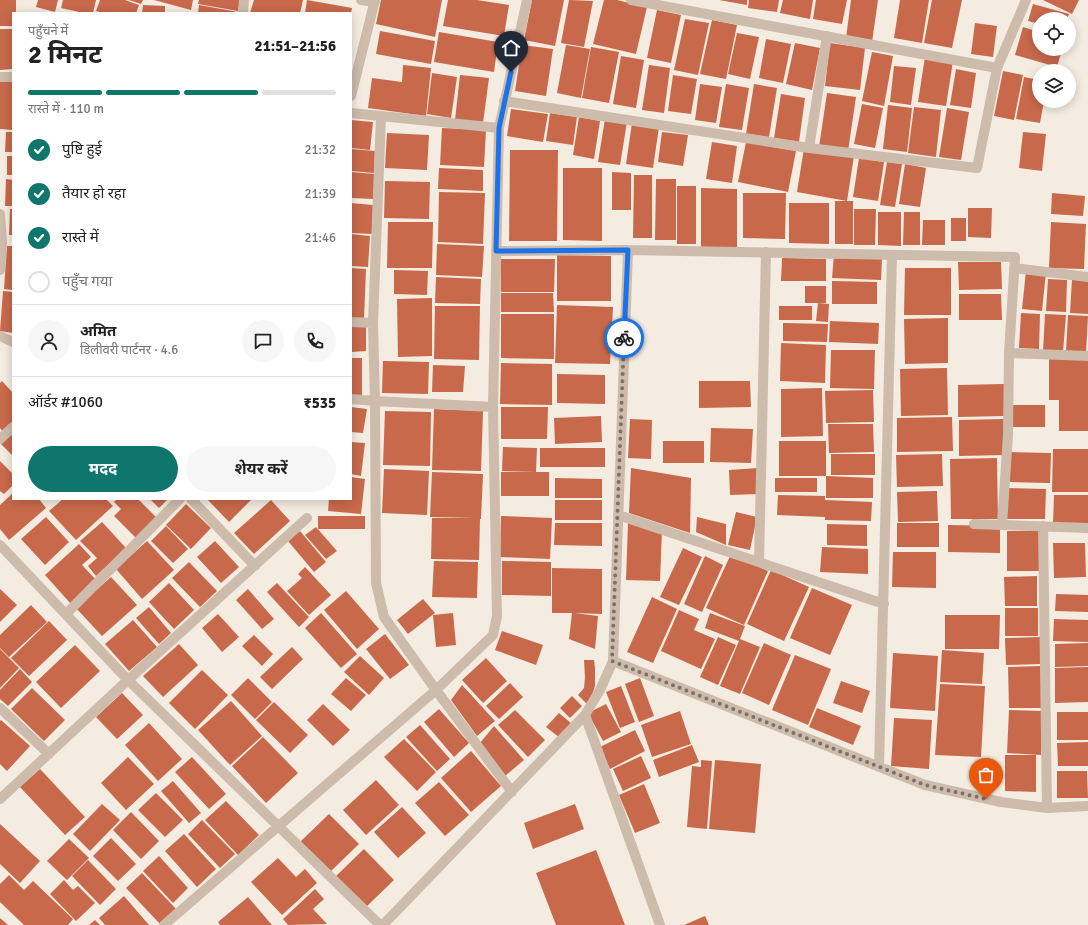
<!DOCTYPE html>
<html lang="hi">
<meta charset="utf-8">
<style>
:root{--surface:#fff;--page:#f6f6f6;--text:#222;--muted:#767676;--line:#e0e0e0;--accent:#0f766e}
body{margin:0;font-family:Signika,"Noto Sans Devanagari",sans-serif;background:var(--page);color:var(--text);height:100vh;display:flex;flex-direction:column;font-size:15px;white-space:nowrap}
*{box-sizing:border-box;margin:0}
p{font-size:13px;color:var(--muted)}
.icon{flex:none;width:22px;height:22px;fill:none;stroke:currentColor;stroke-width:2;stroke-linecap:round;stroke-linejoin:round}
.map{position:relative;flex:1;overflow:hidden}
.panel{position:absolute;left:12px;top:12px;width:340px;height:488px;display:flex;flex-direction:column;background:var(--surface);border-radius:0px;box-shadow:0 2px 10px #0003}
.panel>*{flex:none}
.controls{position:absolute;left:1032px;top:12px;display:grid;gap:8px}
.controls a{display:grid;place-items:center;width:44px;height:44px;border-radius:50%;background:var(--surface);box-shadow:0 2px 10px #0003;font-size:20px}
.pin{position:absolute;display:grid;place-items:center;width:34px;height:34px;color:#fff;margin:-41px -17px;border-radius:50% 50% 50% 0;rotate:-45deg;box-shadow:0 0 4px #0007}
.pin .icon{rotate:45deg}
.courier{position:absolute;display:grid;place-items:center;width:40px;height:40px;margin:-20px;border:3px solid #1a73e8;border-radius:50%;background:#fff;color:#222;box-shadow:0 1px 5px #0007}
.headline em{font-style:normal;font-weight:700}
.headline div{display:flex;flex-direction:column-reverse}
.headline{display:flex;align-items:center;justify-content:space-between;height:68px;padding:0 16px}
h1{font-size:26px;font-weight:700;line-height:30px}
.bar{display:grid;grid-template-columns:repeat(4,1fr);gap:6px 4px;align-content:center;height:48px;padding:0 16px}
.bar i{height:5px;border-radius:3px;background:var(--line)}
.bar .selected{background:var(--accent)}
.bar p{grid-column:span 4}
.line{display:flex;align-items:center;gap:10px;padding:0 16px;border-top:1px solid var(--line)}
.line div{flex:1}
.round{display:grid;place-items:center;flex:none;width:42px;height:42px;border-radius:21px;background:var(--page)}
ol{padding:0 16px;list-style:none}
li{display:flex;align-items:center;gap:12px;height:44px}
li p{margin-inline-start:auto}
li .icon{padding:4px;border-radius:50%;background:var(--accent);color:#fff;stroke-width:4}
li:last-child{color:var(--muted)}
li i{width:22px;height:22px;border:2px solid var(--line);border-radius:50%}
.primary-button{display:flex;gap:8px;margin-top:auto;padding:8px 16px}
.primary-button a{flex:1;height:46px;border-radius:24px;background:var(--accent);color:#fff;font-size:16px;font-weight:700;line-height:46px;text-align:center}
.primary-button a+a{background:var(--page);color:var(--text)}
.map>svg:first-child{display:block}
.building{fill:#c8694b}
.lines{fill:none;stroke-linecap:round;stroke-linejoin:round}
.minor{stroke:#cdbbac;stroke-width:10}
.done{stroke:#7c716b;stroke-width:4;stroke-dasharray:0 7.2}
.route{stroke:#1a73e8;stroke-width:5}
</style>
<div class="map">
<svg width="1088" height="925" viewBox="0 0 1088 925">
<rect width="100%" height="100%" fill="#f4ebe1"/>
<path class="building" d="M0 0H16V13H13V26H0Z
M38 0H58L55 12 36 7Z
M63 0H96L93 13H84L61 8Z
M100 0H125L139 5 136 13H102L96 11Z
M129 0H143L141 4Z
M154 0H193L191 10Z
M199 0H240L238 11 198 4Z
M254 0H303L300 13H250Z
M307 0 352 8 351 13H305Z
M381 0H442L435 37 376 24Z
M448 0H477L509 5 504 36 443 26Z
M532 0H564L555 46 524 40Z
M569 0 593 1 584 47 561 43Z
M604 0H617L647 7 636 54 593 44Z
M719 0H747V5Z
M749 0H779L777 12 748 8Z
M783 0H813L810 19 780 13Z
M816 0H847L842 24 813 19Z
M851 0H878L872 42 846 38Z
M900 0H929L922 43 894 38Z
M932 0H962L952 48 924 43Z
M1043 0H1079L1072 14Z
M1033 4 1069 14 1067 19H1039V24L1028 21Z
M143 5 165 6V13H142Z
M199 5 238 12V13H198Z
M657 10 681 15 671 63 647 58Z
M685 19 709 23 698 75 674 70Z
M712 20 737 25 726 79 700 74Z
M975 23 997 26 993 57 971 54Z
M1023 27 1039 32V49H1062L1057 67 1015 55Z
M0 29H13V69L0 70Z
M380 31 435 41 431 64 376 54Z
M439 32 498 42 494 72 434 62Z
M737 33 759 37 750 79 728 74Z
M766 39 791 44 783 83 759 78Z
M795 43 820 48 812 90 786 84Z
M830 43 865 48 860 90 825 86Z
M522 45 553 49 546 96 515 91Z
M566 45 590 49 581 98 557 93Z
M591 47 619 52 609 103 582 98Z
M872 52 893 56 884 106 862 101Z
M621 56 644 60 636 108 613 104Z
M925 57 953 61 946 106 918 102Z
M403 65 431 68 426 116 368 108 372 78 402 82Z
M649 65 670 68 664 113 642 110Z
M894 66 916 68 911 105 890 102Z
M956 69 976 73 971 108 950 105Z
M1003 71 1023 75 1014 120 994 116Z
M432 73 457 77 451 118 427 114Z
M460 75 489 78 483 123 455 120Z
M673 75 697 79 691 114 668 111Z
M1024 77 1039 80V101H1044L1040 123 1016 119Z
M0 81H13V130L0 129Z
M700 84 722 87 716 123 695 120Z
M726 84 749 88 742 130 719 127Z
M754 84 777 88 769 137 746 134Z
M827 93 856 97 848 151 819 147Z
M781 94 805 98 799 142 774 138Z
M862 104 883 108 875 148 854 144Z
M888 105 912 108 907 152 883 149Z
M914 107 941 110 936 157 908 153Z
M947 108 969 112 961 160 939 157Z
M511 109 548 114 543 142 507 136Z
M550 113 577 117 573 145 546 141Z
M579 117 600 121 594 159 573 155Z
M605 119 627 122 620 165 598 162Z
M351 120 373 122 370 150 351 148Z
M632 123 659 127 653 168 626 164Z
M442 128 486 130 484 167 440 165Z
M6 132H13V152H5Z
M662 132 688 135 683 166 658 162Z
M1023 132 1046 134 1042 171 1019 168Z
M387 133 429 135 427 170 385 168Z
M712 142 737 146 732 183 706 179Z
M746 142 796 151 788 192 738 182Z
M804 148 854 156 847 201 797 192Z
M351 149 375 151 374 173 351 171Z
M510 150H558L557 241H509Z
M7 156H13V175H7Z
M859 158 884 162 878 201 853 197Z
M887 162 902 164 895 207 880 205Z
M905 164 926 168 920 207 899 204Z
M439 168 483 170V191L438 189Z
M563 168H602V241L563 240Z
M351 172 375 174 373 199 351 198Z
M612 172 631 173V210H612Z
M634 175H652V238H633Z
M6 179 13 180V206H5Z
M656 179H676V240H655Z
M385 181 430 182 429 219 384 218Z
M677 186H696V244H677Z
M701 188 737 189V247H701Z
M439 192 485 193 483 244 438 242Z
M743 193H786L785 239 743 238Z
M1052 193 1085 196 1083 216 1051 214Z
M835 201H853V244H835Z
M351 203 373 205 372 234 351 233Z
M789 203H829V244L789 243Z
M968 208H992L991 238 968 237Z
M10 209H13V235H9Z
M854 209H876L875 245H854Z
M878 212H901V246L878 245Z
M904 212H920V245H903Z
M951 218H966V241H951Z
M923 220H945V245H922Z
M388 222H433L432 268H387Z
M1051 222 1086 224 1084 269 1049 268Z
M351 234 370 236 368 267 351 266Z
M437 244 484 246 482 277 436 275Z
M7 246H13V290L4 289Z
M557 255 611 256V301H557Z
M834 255 882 257 881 280 832 278Z
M782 258 826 259V281H781Z
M501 259H555L554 292H501Z
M958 262H1001L1002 289 959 290Z
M351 268 366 269 364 319H351Z
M905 268H951V315H904Z
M394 270 428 271 427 295 394 294Z
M1026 271 1046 272 1042 311 1022 309Z
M436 277 481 279 480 304 435 303Z
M1048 279 1067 280 1066 312 1046 311Z
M1072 279 1088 280V314L1070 313Z
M832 281 877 282V304H832Z
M805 286H826V303H805Z
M3 291 13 292V333L0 331Z
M501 293H553L554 312H501Z
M959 294H1001L1002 320H959Z
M432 298V356L398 357 397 299Z
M818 303 829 304 828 322 816 321Z
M557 305 613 307 610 364 555 363Z
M435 306H480L479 360 434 359Z
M779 306H812V320H779Z
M1021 313 1040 314 1039 349 1019 348Z
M501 314H554V359L501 358Z
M1045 314 1066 315 1063 352 1043 351Z
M1068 315 1088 316 1086 353 1066 352Z
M948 318V363L905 364 904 319Z
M830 321 879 323 878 344 829 342Z
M783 323 828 324 827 342 783 341Z
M366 325V351L351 352V326Z
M781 343 826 345 825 383 780 381Z
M831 350H875L874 389 830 388Z
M351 358H362V395H351Z
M1049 358H1088V431H1059V400H1082H1049Z
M383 361 429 362 428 394 382 393Z
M501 363 552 364V405L500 404Z
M433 365 465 366 463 392H432Z
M947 368 948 415 901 416 900 369Z
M557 374 605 375V404L557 403Z
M2 381 13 393V422L3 432 0 428V383Z
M699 381H750L751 407 699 408Z
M1004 384V416L958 417V385Z
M822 388 823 436 781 437V389Z
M873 390 874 422 826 423 825 391Z
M1011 405H1045V427H1011Z
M351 407 367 409 363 433 351 432Z
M501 407H548L547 439H501Z
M434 409 483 411 481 471 432 470Z
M385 411 431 412 430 466 383 465Z
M601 416 602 442 555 444 554 418Z
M952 417 953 451 897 452V418Z
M630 419 652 420 651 459 628 458Z
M1004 419 1005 455 959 456V420Z
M828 424H873L874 452 829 453Z
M711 428 753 429 751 463 710 462Z
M13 432V456L1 444Z
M663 441H704V463H663Z
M779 441H826V476H779Z
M351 442 365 443 361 476 351 474Z
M503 447 537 448 536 472 502 471Z
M540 448H605V467H540Z
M1053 449H1088V492H1052Z
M1010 452 1051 453 1050 483 1009 482Z
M831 454H875V475H831Z
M942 454 943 486 897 487 896 455Z
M997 458 998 519H951L950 459Z
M0 461 13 474V485L4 494 0 491Z
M631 468 691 478 690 533 629 513Z
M758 468 759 494 730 495 729 470Z
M384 469 429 471 427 515 382 513Z
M432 472 483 474 481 519H480L479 560 431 559 432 518H475L430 517Z
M501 472H549V496H501Z
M826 476 873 478V498H826Z
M351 477 365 479 361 514 328 511 329 499H351Z
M555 478 602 479V498H555Z
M775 478H817V492H775Z
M1007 488 1046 489 1045 519H1007Z
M937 491 938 521 898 522 897 492Z
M13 493V499H39L46 508 9 540 0 529V505Z
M778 495 825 496V500L872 502 871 521 825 520V517L777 515Z
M1054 495H1088V524H1053Z
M63 499H106L113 506 76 540 49 511Z
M117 499H138L158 519 137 539 114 516 121 509 114 502Z
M150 499H168L159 508Z
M207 499H252L229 522Z
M271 500 290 521 254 554 234 533Z
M555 500H602V520H555Z
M186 504 211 528 191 549 166 525Z
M736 512 757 517 750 550 728 545Z
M318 516H365V529H318Z
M501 516 552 518 550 559 500 557Z
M46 517 69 542 45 565 21 539Z
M697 517 726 524V545L696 532Z
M102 522 126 548 96 576 88 566 97 558 80 541Z
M555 523H602V546L554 545Z
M628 523 662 530 660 581 626 580Z
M897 523H939V547H897Z
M827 524 867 525V546L827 545Z
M948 525 1000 526V553L948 552Z
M166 526 188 549 173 563 151 541Z
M316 527 337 551 326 559 305 535Z
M300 531 326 562 314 572 288 541Z
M1007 531H1040V571H1007Z
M147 541 174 570 142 599 116 569Z
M215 541 239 567 221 583 197 557Z
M1053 543H1085L1086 577 1054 578Z
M79 544 91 557 82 565 97 581 71 604 45 575Z
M822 547 868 549V574L820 572Z
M683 548 702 557 679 605 660 597Z
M893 552H936V588L892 587Z
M731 554 768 571 744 625 706 608Z
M705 556 723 565 702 612 684 604Z
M434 561 478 562 477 598 432 597Z
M502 561 551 562V596L502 595Z
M189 562 217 591 200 607 172 578Z
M305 567 331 595 309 615 287 591 302 578 298 574Z
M552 568 602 569V614L574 613 598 616 595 649 569 639 572 613H552Z
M771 570 809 587 784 641 747 624Z
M1037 576V606H1005L1004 577Z
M111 577 137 605 102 636 76 608Z
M169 583 194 610 174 629 149 602Z
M277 583 309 617 299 627 267 592Z
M812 588 852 605 830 655 790 638Z
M0 589 17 605 0 622Z
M248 589 274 619 262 629 236 600Z
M346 591 379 629 357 649 324 610Z
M1056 594 1088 595V612L1055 611Z
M652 597 677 609 653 663 627 652Z
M423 599 435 613 408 634 397 620Z
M31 605 47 622 9 657 0 648V635Z
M149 607 171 633 159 644 136 618Z
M1005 608H1038V636H1005Z
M679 610 699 619 694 630 715 639 701 669 661 651Z
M321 613 357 654 341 668 305 628Z
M453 613 456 645 436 647 433 615Z
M710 613 745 626 740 639 760 647 740 694 720 686 739 641 705 628Z
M218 614 239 637 222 652 202 628Z
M945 615H1000L999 649H945Z
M1054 619 1088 620V642L1053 641Z
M133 620 157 647 129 671 105 644Z
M49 621 67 640 29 676 11 658Z
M502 631 543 645 536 665 495 650Z
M385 634 409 665 390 679 366 649Z
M254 635 273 654 262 666 242 646Z
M718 637 736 645 718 685 700 677Z
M1040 637 1041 664 1006 665 1005 638Z
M764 643 791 655 769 705 742 693Z
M1088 643V666L1055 667V644Z
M179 644 198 665 163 697 143 676Z
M75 645 100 671 61 708 36 682Z
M292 647 303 659 272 689 260 677Z
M0 649 19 668 0 688Z
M942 650 984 653 982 684 940 682Z
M893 653 938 656 935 711 890 708Z
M795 655 831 669 808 725 772 710Z
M360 656 384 678 369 695 344 672Z
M486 658 507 681 483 703 462 680Z
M584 660H594L595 667V686L592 695 587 704 578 695 584 688 585 677Z
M1042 666 1044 708H1009L1008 667Z
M1088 667V702L1055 703V668Z
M20 669 32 682 8 706 0 699V690Z
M202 670 228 695 195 729 169 703Z
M248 678 272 702 255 719 231 695Z
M346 678 366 695 351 711 331 694Z
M640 678 654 716 639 722 625 684Z
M841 681 870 691 862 713 833 703Z
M510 683 523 697 499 719 486 706Z
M940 684 985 686 981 757 935 755Z
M462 685 495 721 477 736 451 700Z
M621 686 635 722 620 728 606 692Z
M32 688 65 720 44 741 11 709Z
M122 693 143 715 117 739 96 717Z
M572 696 582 706 570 718 560 708Z
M231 701 262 736 230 765 198 730Z
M274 702 308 735 290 753 256 720Z
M323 704 350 730 333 746 307 720Z
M606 704 621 732 603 741 588 713Z
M817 708 861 726 853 745 809 727Z
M439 709 469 743 454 757 424 722Z
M515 710 545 740 528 757 498 725Z
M1009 710 1043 711 1041 755 1007 753Z
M680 711 691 744 652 757 641 725Z
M1057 712H1088V740H1057Z
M559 713 572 724 560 738 546 727Z
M894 718 932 720 929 769 891 766Z
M1 720 30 746 7 771 0 764V721Z
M149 723 182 759 158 781 125 745Z
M420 725 450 759 437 771 406 737Z
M494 726 524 760 505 776 480 743Z
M635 730 645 751 610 769 600 747Z
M263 737 298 773 266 803 232 766Z
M404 739 436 772 417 791 384 757Z
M1088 742V766H1058L1057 743Z
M692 745 699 762 659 777 653 760Z
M471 751 501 786 471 812 441 778Z
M1005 755H1036V792L1005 791Z
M641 756 651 778 623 791 613 769Z
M128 757 154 784 126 810 101 783Z
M192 757 226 794 209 809 175 772Z
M701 760 712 761 707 829 687 827 692 766 701 767Z
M715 760 761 764 755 833 709 829Z
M40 769 85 817 65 835 20 787Z
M1057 771H1087L1088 798H1057Z
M376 780 399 805 366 835 343 810Z
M173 781 201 813 189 823 161 791Z
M439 782 469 815 445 836 415 803Z
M644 784 660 823 635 833 619 795Z
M156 793 183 820 165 837 138 810Z
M226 801 259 835 238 855 205 820Z
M102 804 120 820 90 851 73 834Z
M575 804 584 829 533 849 524 823Z
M402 807 426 833 398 858 374 832Z
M131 812 159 841 141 859 113 830Z
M329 814 359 844 330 872 300 842Z
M202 820 235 854 220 868 188 834Z
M0 824 40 861 20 883 0 864Z
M184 834 216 869 197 887 165 851Z
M111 838 136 864 118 881 93 856Z
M69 839 89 858 67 880 47 861Z
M364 849 394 880 366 907 336 876Z
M596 850 625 925H556L536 873Z
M159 856 188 888 173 903 143 871Z
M278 858 296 877 305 869 317 883 282 915 251 882Z
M88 860 116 889 100 905 72 876Z
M142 873 177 910 161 925 126 888Z
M9 875 24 890 33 881 73 919 68 925H24L0 902V884Z
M64 880 73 890 78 886 95 903 76 921 50 894Z
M315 889 324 899 313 909 327 924 288 925 283 919Z
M124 896 149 925H105L99 918Z
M248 897 272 925H220L218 922Z
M705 916 709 925H684Z
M0 918 8 925H0Z
M95 920 100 925H89Z"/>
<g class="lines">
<path class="minor" d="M361 0 375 2
M631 0 997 68
M243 13 244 0
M0 77H13
M351 96 375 0
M504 101 809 148 977 168 997 68 1026 0
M351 113 499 128
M381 116 373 323 375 401 376 583 384 617 436 690 512 792
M809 148 827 36
M0 214 2 242 0 270
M496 251 628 250 1015 257 1009 353 1008 435 1002 525
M1014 268 1088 277
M351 322 373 323
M0 336 13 342
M1009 353 1088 356
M351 399 375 401 493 407
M0 439 13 427
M191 499 255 566
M618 515 884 604
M974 524 1088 528
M1043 526 1047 808
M0 545 128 680 380 925
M759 562 766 252
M66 614 180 499
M613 661 925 785 1001 802 1047 808 1088 806
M0 708 49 754
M585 715 660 925
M879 766 892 255
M0 799 128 680 307 518
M164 925 436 690 493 635 497 616 493 407 499 128 527 0
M383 925 585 715 600 690 613 661 628 250"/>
</g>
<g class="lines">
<path class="done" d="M624 338 612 661 925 785 986 799"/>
<path class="route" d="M511 72 499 128 496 251 628 250 624 338"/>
</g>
</svg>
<div class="controls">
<a><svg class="icon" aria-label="locate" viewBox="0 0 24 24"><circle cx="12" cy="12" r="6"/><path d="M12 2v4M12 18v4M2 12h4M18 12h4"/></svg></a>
<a><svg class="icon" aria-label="layers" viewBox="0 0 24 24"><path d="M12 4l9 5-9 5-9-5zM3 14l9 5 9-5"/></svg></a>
</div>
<div class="pin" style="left:986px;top:799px;background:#ea580c"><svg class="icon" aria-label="bag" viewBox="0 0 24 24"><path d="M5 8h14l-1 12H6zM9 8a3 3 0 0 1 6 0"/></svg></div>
<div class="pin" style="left:511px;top:72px;background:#1f2937"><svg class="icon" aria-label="home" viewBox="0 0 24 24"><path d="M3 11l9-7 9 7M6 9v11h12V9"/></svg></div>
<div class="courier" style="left:624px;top:338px"><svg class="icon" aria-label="bike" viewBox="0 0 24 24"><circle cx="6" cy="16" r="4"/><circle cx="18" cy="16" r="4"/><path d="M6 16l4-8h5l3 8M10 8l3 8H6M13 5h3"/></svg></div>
<section class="panel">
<div class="headline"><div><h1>2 मिनट</h1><p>पहुँचने में</p></div><em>21:51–21:56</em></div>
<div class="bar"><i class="selected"></i><i class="selected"></i><i class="selected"></i><i></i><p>रास्ते में · 110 m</p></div>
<ol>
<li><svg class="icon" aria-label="check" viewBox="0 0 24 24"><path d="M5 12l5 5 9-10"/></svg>पुष्टि हुई<p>21:32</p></li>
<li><svg class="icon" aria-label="check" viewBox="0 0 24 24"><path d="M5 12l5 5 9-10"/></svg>तैयार हो रहा<p>21:39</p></li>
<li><svg class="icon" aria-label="check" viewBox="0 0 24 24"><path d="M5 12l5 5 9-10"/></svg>रास्ते में<p>21:46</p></li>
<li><i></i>पहुँच गया</li>
</ol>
<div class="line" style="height:72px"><a class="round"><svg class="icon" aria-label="person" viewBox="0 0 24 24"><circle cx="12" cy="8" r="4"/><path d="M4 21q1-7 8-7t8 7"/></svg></a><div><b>अमित</b><p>डिलीवरी पार्टनर · 4.6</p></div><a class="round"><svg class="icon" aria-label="chat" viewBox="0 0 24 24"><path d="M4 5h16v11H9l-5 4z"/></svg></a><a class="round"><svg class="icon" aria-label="phone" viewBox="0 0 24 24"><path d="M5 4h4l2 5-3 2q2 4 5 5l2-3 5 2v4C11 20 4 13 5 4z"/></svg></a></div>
<div class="line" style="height:52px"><div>ऑर्डर #1060</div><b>₹535</b></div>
<div class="primary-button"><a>मदद</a><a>शेयर करें</a></div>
</section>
</div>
